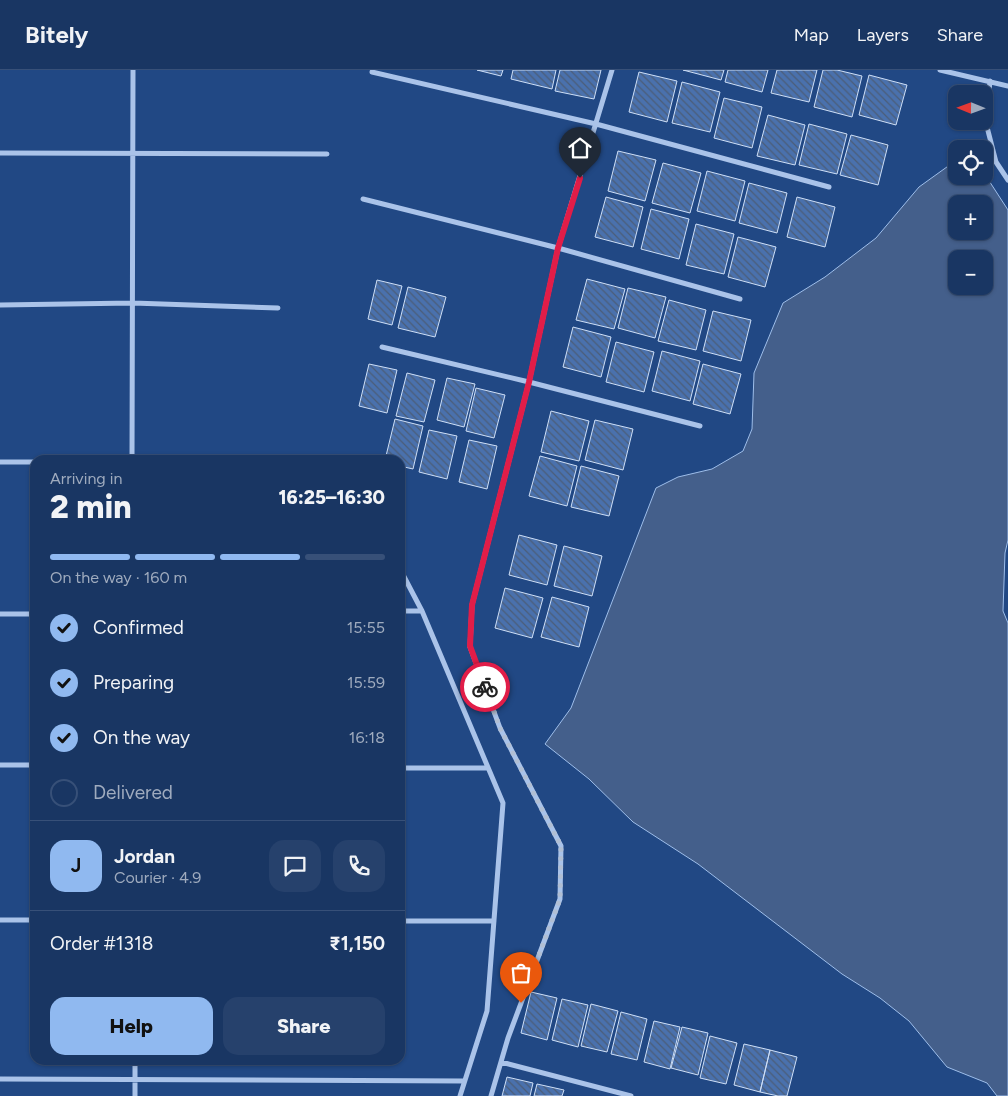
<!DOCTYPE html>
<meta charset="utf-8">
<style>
:root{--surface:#193663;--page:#26416c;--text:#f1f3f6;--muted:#9fabbe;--line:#375078;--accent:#90b9f0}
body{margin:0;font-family:Figtree,sans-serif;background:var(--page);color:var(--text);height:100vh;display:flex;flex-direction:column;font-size:19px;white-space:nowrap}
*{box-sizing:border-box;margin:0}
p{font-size:16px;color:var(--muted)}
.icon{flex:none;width:28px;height:28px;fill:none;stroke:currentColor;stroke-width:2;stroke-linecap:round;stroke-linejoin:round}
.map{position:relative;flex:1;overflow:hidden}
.details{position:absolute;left:30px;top:385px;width:375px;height:610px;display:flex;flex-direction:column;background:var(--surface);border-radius:15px;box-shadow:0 1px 4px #0004,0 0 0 1px var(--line)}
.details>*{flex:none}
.needle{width:32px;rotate:271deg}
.buttons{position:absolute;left:948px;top:15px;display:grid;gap:10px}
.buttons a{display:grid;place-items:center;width:45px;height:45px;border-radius:10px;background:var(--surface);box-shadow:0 1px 4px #0004,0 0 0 1px var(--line);font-size:25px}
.pin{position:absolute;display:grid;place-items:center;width:42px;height:42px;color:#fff;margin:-51px -21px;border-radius:50% 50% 50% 0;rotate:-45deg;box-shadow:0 0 5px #0007}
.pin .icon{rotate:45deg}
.courier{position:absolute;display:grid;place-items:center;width:50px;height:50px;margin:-25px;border:4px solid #e11d48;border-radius:50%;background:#fff;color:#222;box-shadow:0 1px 6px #0007}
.headline em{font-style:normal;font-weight:800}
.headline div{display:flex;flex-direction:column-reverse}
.headline{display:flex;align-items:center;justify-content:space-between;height:85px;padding:0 20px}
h1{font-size:32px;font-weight:800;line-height:38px}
.bar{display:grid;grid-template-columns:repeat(4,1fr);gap:8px 5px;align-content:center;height:60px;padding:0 20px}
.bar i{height:6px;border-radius:4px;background:var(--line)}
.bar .on{background:var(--accent)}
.bar p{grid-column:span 4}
.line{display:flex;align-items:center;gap:12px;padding:0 20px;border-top:1px solid var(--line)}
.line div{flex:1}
.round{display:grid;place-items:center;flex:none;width:52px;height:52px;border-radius:15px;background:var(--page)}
ol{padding:0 20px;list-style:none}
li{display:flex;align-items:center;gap:15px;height:55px}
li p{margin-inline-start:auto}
li .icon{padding:5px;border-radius:50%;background:var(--accent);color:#111;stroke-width:4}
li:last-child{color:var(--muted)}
li i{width:28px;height:28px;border:2px solid var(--line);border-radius:50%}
.primary-button{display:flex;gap:10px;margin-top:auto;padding:10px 20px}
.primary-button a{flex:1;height:58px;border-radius:15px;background:var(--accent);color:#111;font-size:20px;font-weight:800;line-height:58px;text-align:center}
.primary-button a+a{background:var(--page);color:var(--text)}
header{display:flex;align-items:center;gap:30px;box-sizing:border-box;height:70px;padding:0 25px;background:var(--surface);border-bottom:1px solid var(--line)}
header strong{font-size:24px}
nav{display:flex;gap:28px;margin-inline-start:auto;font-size:18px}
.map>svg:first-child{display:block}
.water{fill:#445f8b;stroke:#9ebeea;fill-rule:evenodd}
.building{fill:url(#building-back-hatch);stroke:#cedff7}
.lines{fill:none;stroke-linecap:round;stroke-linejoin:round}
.street{stroke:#aac3e9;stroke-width:5}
.done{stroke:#b1bfd4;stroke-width:5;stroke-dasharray:0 9}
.route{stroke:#e11d48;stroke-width:6}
</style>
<header>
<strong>Bitely</strong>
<nav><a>Map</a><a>Layers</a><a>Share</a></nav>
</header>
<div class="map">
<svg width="1008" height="1026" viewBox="0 0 1008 1026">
<defs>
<pattern id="building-back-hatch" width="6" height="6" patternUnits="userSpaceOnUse" patternTransform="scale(1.25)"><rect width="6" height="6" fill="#4a71ad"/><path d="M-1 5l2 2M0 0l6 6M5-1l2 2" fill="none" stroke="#4b5d78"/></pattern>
</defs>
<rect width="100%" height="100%" fill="#214884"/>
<path class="water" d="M956 93V106H984V103L1008 140V470L1005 483 1003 541 1008 553V1026H997L987 1013 947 997 909 951 880 928 842 904 698 794 633 752 589 709 545 674 571 638 656 418 678 407 712 399 743 381 752 359 754 303 783 233 825 207 876 168 919 117 951 94ZM956 134H984V161H956ZM956 189H984V216H956Z"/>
<path class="building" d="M477 0H503L501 6Z
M513 0H556L552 19 511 9Z
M560 0H601L594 29 555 21Z
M683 0H724L721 10Z
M728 0H768L762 22 725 12Z
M777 0H817L809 32 771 23Z
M823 0H837L862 6 852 47 814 37Z
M639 2 677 11 667 52 629 42Z
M869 5 907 15 896 55 859 45Z
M682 12 720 22 710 62 672 53Z
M724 28 762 37 752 78 714 68Z
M768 45 805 55 795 95 757 86Z
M809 54 847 64 837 104 799 95Z
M851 65 888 75 878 115 840 105Z
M618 81 656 90 645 131 608 121Z
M663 93 701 103 690 143 652 133Z
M707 101 745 111 735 151 697 141Z
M749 113 787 123 777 163 739 153Z
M606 127 643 137 633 177 595 167Z
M797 127 835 137 825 177 787 167Z
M651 139 689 149 679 189 641 179Z
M696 154 734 164 724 204 686 195Z
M738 167 776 177 765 217 728 207Z
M587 209 625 219 614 259 576 250Z
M377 210 402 216 392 255 368 249Z
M408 217 446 227 435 267 398 258Z
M628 218 666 227 655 268 618 258Z
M669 230 706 240 696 280 658 271Z
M713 241 751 250 741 291 703 281Z
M573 257 611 267 601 307 563 297Z
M616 272 654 282 644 322 606 312Z
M662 281 700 291 690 331 652 321Z
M369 294 397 300 387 343 359 336Z
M703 294 741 304 730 344 693 334Z
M407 303 435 310 424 352 396 346Z
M447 308 475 314 464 357 437 350Z
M476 318 505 325 494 368 466 361Z
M551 341 589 351 579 391 541 382Z
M395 349 423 356 413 399 400 396V390H385Z
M595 350 633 359 623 400 585 390Z
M429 360 457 366 447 409 419 402Z
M469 370 497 376 487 419 459 412Z
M540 386 577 396 567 436 529 426Z
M581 396 619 406 609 446 571 437Z
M519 465 557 475 547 515 509 505Z
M564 476 602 486 592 526 554 516Z
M505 518 543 528 532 568 495 558Z
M552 527 589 537 579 577 541 567Z
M531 922 557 928 547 970 521 963Z
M562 929 588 935 578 977 552 970Z
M591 934 618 941 607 982 581 976Z
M621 942 647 949 637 990 611 984Z
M654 951 680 957 670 999 644 992Z
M682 957 708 963 698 1005 671 998Z
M710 966 737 973 726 1014 700 1008Z
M744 974 770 980 760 1022 734 1015Z
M770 980 797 987 787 1026H778L760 1022Z
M507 1007 533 1013 530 1026H502Z
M537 1014 564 1020 562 1026H534Z"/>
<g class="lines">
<path class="street" d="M940 0 1008 16
M372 2 596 54 829 117
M990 11 986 53 996 92 1008 110
M0 83 327 84
M363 129 558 178 740 229
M0 235 133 233 278 238
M382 277 529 312 700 356
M132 390 133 0
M0 392H35
M400 499 422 541 503 733 487 941 460 1026
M400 541H422
M0 544H35
M0 695H35
M400 698H488
M0 850H35
M400 851H494
M135 990V1026
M501 992 631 1026
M0 1009 464 1011
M491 1026 508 968 560 829 561 776 500 658 470 577 472 535 529 312 558 178 612 0"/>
</g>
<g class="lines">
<path class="done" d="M485 617 500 658 561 776 560 829 521 933"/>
<path class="route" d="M485 617 470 576 472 535 529 312 558 178 580 108"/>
</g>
</svg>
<div class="buttons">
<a><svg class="needle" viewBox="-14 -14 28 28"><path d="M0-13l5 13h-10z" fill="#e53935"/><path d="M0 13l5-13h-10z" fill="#9fabbe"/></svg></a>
<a><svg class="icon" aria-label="locate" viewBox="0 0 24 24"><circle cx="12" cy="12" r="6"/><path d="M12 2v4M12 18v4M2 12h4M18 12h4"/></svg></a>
<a>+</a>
<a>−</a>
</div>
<div class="pin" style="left:521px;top:933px;background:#ea580c"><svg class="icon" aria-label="bag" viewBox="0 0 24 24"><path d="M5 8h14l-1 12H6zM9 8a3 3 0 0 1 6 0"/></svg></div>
<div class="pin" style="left:580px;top:108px;background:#1f2937"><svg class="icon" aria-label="home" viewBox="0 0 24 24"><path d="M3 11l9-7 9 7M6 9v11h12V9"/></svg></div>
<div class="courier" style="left:485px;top:617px"><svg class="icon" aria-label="bike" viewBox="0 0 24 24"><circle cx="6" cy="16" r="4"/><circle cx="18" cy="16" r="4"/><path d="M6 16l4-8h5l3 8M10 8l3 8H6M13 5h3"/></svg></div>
<section class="details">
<div class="headline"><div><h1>2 min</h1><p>Arriving in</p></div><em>16:25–16:30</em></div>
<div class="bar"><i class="on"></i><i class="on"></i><i class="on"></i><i></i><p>On the way · 160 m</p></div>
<ol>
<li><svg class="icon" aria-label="check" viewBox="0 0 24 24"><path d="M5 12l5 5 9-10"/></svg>Confirmed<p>15:55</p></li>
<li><svg class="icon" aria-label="check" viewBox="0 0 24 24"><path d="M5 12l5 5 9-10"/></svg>Preparing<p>15:59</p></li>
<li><svg class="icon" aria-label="check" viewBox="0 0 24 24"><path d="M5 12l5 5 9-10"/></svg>On the way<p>16:18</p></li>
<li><i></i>Delivered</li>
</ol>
<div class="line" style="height:90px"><b class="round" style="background:var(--accent);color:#111">J</b><div><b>Jordan</b><p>Courier · 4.9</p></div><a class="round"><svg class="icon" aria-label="chat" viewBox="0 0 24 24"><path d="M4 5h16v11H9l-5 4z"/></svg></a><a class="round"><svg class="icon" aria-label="phone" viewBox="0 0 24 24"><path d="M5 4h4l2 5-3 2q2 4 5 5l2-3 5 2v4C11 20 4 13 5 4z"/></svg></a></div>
<div class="line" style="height:65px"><div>Order #1318</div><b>₹1,150</b></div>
<div class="primary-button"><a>Help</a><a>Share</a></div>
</section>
</div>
